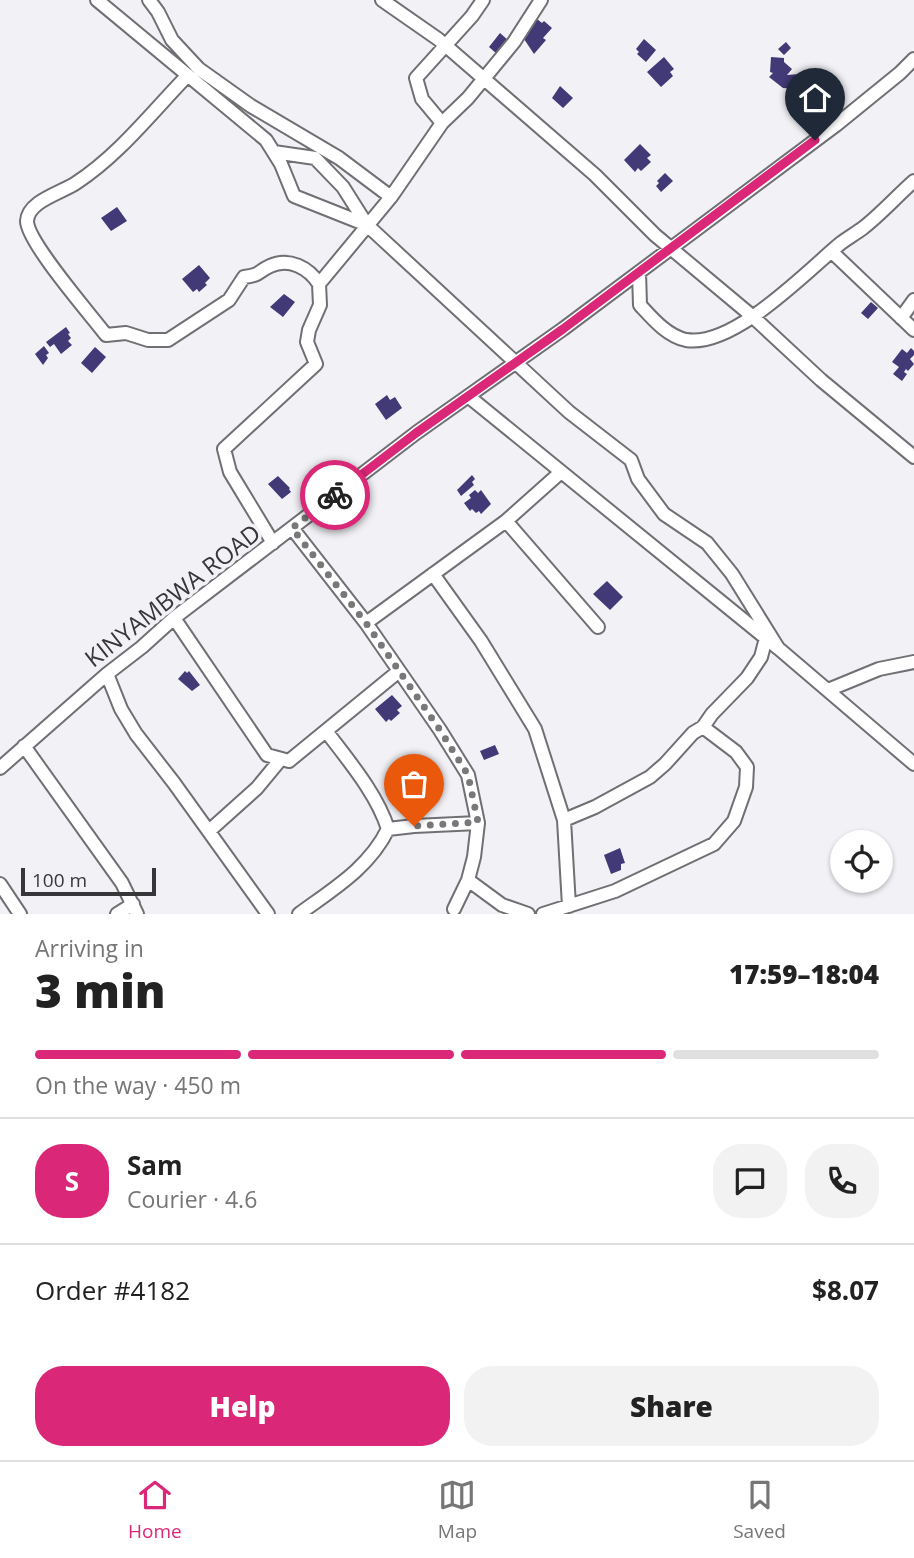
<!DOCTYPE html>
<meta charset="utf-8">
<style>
:root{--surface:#fff;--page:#f2f2f2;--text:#222;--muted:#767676;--line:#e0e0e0;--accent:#db2777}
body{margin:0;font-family:"Open Sans",sans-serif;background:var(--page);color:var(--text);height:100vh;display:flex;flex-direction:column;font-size:26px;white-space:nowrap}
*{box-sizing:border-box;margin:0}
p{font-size:23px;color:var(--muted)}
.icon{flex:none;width:38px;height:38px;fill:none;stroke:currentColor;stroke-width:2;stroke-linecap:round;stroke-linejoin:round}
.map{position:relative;height:914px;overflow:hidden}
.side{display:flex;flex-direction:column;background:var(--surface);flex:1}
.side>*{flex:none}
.controls{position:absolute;left:830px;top:830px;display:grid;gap:14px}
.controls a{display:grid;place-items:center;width:63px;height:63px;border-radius:50%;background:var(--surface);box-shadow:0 2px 5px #0004;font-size:35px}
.scale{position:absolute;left:21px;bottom:18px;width:135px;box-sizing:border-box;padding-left:7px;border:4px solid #373739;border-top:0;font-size:19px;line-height:24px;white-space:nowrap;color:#373739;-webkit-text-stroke:5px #f1f1f6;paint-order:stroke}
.pin{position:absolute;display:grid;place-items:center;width:60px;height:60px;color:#fff;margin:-72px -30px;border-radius:50% 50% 50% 0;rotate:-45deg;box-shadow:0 0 7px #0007}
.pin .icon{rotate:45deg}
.courier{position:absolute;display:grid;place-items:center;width:70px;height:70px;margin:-35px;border:5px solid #db2777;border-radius:50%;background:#fff;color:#222;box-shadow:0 2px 9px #0007}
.headline em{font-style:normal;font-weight:800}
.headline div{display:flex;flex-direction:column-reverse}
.headline{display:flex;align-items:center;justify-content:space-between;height:119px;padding:0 35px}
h1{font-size:46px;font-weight:800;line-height:52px}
.bar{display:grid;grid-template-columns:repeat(4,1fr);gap:10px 7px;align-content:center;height:84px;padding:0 35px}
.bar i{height:9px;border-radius:5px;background:var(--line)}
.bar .current{background:var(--accent)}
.bar p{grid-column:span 4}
.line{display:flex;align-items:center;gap:18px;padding:0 35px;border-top:2px solid var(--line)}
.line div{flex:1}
.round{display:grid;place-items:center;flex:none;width:74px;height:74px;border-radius:28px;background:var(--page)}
.action{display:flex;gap:14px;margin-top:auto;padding:14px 35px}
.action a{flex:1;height:80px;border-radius:28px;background:var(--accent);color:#fff;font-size:28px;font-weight:800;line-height:80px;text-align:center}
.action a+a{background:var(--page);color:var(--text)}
.tab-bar{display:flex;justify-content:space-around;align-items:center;height:98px;border-top:2px solid var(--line);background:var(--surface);font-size:19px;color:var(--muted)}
.tab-bar a{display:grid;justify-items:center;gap:4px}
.tab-bar .current{color:var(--accent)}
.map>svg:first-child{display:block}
.building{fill:#423977}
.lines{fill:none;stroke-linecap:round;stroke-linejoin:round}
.minor-casing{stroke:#707074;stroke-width:16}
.minor{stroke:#fff;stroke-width:12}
.done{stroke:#78787b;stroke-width:7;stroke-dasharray:0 12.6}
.route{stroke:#db2777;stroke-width:9}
.labels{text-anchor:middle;stroke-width:7;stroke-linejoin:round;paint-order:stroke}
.street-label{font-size:24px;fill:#373739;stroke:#f1f1f6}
</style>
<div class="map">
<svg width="914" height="914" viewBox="0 0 914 914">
<rect width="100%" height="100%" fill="#f1f1f6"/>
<path class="building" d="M537 19 542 23 544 21 552 28 543 38 546 40 534 54 522 36Z
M500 33 509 41 497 54 489 47Z
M644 39 656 50 646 62 637 54 639 52 636 49Z
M786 42 791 48 784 55 778 49Z
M664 57 674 69 670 72 673 76 661 87 647 72Z
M771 57 784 58V62L792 69 787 75 800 74 799 89 783 88 769 77 773 73 770 72Z
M560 86 573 98 563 108 552 98Z
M640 144 651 155 647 158 651 162 641 171 638 168 635 172 624 160Z
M665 173 673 181 661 192 656 186 659 183 657 181Z
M117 207 127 221 111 231 101 218Z
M199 265 210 278 205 283 207 285 199 292 197 289 193 292 182 279Z
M284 294 295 302 283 317 270 307Z
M871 302 878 308 868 319 861 313Z
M66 327 70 333 68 334 71 338 68 341 72 345 61 354 54 344 50 347 46 342Z
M44 346 49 353 46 355 48 358 43 365 35 354Z
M95 347 106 357 92 373 81 363Z
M911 348 914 351V355L910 359 914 364 908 371 906 369 904 372 907 374 902 381 893 374 899 367 892 362 902 349 907 353Z
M387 395 390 400 395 397 402 408 386 420 375 404Z
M472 475 475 479 472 482 474 485 461 496 457 490Z
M278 476 290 488 289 489 291 492 282 499 268 484Z
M475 490 478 493 481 490 491 504 481 514 479 511 476 513 472 509 470 511 464 503 471 498 469 495Z
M607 581 623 597 610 610 593 594Z
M185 671 187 673 189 671 200 685 192 691 178 679Z
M392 695 402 706 397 710 400 713 391 721 389 719 386 722 375 709Z
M495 745 499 754 484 760 480 751Z
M620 848 625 863 621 864V870L611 874 604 855Z"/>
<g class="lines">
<defs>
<path id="minor" d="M97 0 266 140 281 164 294 196 367 225 569 412 631 460 638 479 664 514 707 543 732 574 778 648
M149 0 158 12 172 40 199 69 251 106 339 158 391 197
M382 0 438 39 595 175 655 235 752 316 821 380 914 457
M188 75C152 112 119 155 76 183 61 193 28 201 27 221 27 242 91 315 106 335L126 333 148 340H168L229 300 244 277C261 275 257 272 270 266 289 257 309 268 319 284
M442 123 422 99 416 78 472 16 483 0
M274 152 315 158 343 187 367 225
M832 252 914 330
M639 272 640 305C652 318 667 336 686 340 734 348 807 271 841 243 848 238 856 233 863 228 881 214 897 196 914 181
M901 318 914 300
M468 396 778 648 914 764
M561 472 506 521 598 627
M292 528 366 623
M273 543 230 472 224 449 316 364 307 342 309 330 320 305 319 284 391 197 442 123 468 98 514 42 541 0
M433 574 481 641 535 729 564 820 569 906
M174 618 267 755 289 761 399 671
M107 674 121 709 136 734 174 783 268 914
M828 690 879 669 914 662
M24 746 122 883 137 914
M0 768 107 674 142 647 174 618 416 433 563 329 836 125 900 73 914 59
M564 820 595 807 650 777 665 764 693 733 703 727 712 714 747 678 761 657 766 638
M388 829 414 826 478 823
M209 831 257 788 281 759
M468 880 502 905 528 914
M0 884 20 914
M454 909 468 880 474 857 478 823 468 775 440 730 366 623 506 521
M117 914 133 904
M299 914C333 889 369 868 388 829 377 794 348 760 326 731
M543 914 615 891 714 844 734 821 746 787 747 767 736 752 703 727"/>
</defs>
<use href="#minor" class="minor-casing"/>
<use href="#minor" class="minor"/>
</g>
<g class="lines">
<path class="done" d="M335 495 292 528 366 623 440 730 468 775 478 822 414 826"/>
<path class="route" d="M335 495 416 433 563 329 815 140"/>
</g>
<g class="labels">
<g class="street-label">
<text transform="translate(173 596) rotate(-38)" y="8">KINYAMBWA ROAD</text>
</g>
</g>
</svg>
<div class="controls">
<a><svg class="icon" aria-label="locate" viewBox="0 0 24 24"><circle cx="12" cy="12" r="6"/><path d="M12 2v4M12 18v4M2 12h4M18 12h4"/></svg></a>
</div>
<div class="scale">100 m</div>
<div class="pin" style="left:414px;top:826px;background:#ea580c"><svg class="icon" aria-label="bag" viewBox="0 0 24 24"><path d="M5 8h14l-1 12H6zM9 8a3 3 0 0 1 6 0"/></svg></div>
<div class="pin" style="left:815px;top:140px;background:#1f2937"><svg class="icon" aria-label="home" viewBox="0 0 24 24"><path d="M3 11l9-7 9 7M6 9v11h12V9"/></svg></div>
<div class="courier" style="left:335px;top:495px"><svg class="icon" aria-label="bike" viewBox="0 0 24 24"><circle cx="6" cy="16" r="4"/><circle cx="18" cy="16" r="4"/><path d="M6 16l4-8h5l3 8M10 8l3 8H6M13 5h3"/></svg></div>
</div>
<section class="side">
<div class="headline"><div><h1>3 min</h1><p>Arriving in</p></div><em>17:59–18:04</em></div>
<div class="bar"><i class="current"></i><i class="current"></i><i class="current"></i><i></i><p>On the way · 450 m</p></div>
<div class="line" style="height:126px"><b class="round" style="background:var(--accent);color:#fff">S</b><div><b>Sam</b><p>Courier · 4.6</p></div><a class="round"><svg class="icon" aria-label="chat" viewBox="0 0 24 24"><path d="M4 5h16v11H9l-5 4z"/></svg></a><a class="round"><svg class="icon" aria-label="phone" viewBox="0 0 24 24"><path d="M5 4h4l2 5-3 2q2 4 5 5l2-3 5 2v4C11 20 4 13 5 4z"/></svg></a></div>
<div class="line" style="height:91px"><div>Order #4182</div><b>$8.07</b></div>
<div class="action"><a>Help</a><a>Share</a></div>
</section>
<nav class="tab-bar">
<a class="current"><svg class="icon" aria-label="home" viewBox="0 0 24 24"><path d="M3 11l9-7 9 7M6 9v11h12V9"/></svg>Home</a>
<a><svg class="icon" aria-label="map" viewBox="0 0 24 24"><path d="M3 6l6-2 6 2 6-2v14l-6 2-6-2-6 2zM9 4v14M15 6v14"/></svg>Map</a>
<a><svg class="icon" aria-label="saved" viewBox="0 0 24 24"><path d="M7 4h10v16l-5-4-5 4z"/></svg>Saved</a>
</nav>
